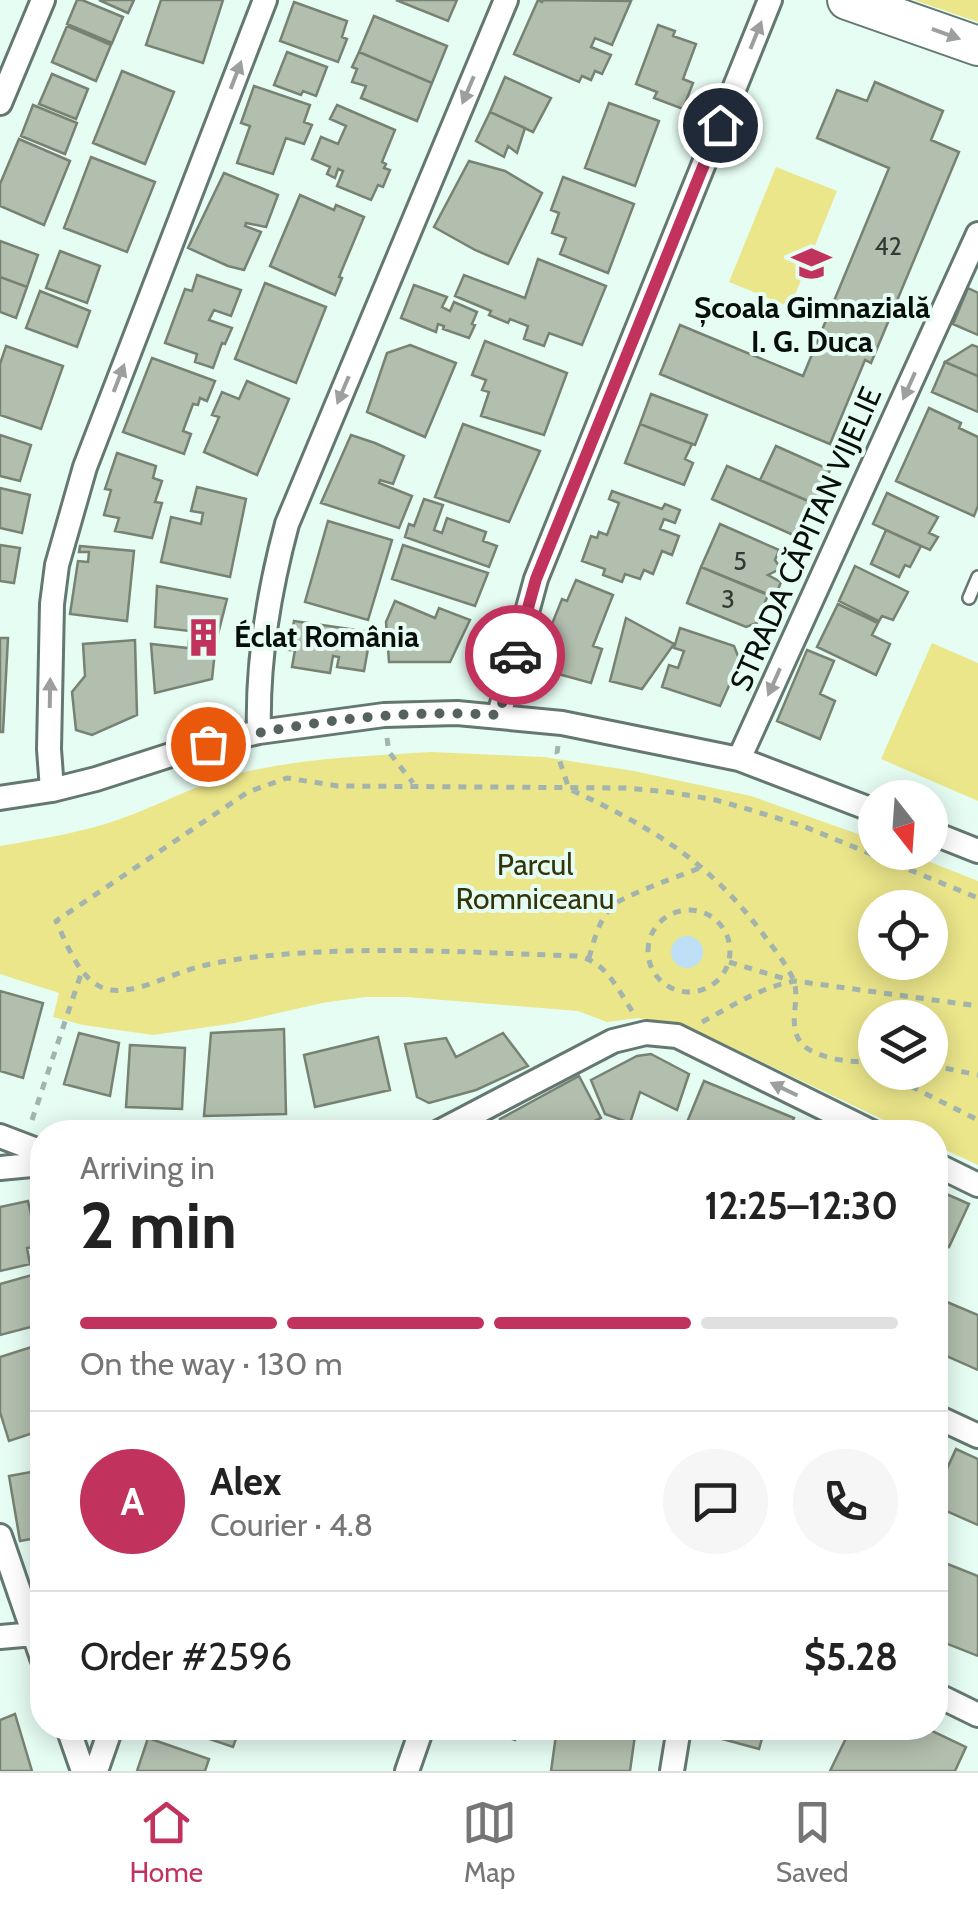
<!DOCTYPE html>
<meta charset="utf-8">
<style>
:root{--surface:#fff;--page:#f6f6f6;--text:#222;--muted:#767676;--line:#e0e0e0;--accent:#c1335d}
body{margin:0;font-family:Cabin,sans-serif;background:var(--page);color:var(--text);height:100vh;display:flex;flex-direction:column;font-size:38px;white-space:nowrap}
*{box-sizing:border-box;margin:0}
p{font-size:32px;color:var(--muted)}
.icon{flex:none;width:55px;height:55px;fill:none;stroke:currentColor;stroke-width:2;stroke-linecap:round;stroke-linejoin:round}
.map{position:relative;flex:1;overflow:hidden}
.sheet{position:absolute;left:30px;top:1120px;width:918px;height:620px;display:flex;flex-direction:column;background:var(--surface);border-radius:40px;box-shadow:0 5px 25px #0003}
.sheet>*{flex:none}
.needle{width:65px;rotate:163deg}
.controls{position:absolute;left:858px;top:780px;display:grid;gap:20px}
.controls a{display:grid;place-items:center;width:90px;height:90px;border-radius:50%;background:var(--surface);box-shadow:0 5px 25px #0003;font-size:50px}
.pin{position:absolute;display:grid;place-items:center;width:85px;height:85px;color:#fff;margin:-42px;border:5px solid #fff;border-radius:50%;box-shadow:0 2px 10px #0007}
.courier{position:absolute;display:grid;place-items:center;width:100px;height:100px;margin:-50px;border:8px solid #c1335d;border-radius:50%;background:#fff;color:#222;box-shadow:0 2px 12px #0007}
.summary em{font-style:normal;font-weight:700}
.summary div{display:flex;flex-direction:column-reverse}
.summary{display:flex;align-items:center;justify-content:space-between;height:170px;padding:0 50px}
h1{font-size:65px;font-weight:700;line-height:75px}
.bar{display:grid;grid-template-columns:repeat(4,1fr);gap:15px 10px;align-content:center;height:120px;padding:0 50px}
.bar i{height:12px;border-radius:8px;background:var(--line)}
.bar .current{background:var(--accent)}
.bar p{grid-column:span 4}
.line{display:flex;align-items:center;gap:25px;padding:0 50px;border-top:2px solid var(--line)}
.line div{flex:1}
.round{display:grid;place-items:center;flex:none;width:105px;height:105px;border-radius:52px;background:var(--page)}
.tabs{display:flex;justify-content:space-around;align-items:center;height:140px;border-top:2px solid var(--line);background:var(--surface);font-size:28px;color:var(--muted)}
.tabs a{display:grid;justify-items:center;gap:5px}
.tabs .current{color:var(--accent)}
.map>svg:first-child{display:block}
.green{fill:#ebe68a;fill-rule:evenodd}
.water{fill:#bee0f6}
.building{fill:#b2beae;stroke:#778273;stroke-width:2.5}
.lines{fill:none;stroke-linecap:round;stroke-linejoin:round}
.service-casing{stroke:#647871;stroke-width:16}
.minor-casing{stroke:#647871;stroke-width:28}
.primary-casing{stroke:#647871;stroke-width:42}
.path{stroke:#a2b4ad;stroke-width:5;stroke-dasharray:8 8;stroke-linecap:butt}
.service{stroke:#fff;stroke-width:11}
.minor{stroke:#fff;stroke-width:22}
.primary{stroke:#fff;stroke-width:38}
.oneway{fill:#9c9f9d}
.done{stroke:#55625d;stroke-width:10;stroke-dasharray:0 18}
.route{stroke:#c1335d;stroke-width:12}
.labels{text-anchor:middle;stroke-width:8;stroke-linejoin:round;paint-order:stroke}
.number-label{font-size:25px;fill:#323a34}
.poi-label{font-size:30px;font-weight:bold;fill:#070e0b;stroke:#e6fdf4}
.street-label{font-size:30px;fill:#070e0b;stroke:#e6fdf4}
.park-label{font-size:30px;fill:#353309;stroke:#e6fdf4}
</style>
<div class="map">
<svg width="978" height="1771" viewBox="0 0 978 1771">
<rect width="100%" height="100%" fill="#e6fdf4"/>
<path class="green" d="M914 0H978V22Z
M776 167 837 191 790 307 729 282Z
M932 643 978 663V801L881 759Z
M431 752 544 757 634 771 751 796 875 840V852L907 853 978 881V1165L935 1145V1132H909L714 1039 674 1023 638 1018 607 1022 578 1011 406 997H365L322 1003 235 1023 153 1035 83 1025 53 1017 59 993 0 974V846C40 839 81 833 120 819 160 805 199 783 241 773 302 758 369 756 431 752ZM875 908H930V962H875ZM875 1018H930V1072H875Z"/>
<path class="water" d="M671 952a16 16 0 1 1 32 0a16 16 0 1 1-32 0Z"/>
<path class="building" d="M77 0H82L123 17 112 43 67 24Z
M99 0H134L128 13Z
M161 0H223L203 63 146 45Z
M396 0H457L448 21Z
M538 0 542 2 543 0 631 1 612 45 595 38 591 47 611 55 602 74 595 71 591 80 582 76 579 82 514 54Z
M294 2 347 21 342 37 347 39 338 62 280 41Z
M374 16 447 46 432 83 359 52Z
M658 25 675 31 673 36 696 44 683 79 693 83 683 109 654 98 657 92 636 84Z
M67 26 111 45 96 81 52 62Z
M287 52 327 67 316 96 303 91 301 95 274 85Z
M359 52 432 83 417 121 361 98 366 86 352 82 357 69 352 67Z
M122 71 174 92 145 164 93 143Z
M52 74 88 89 76 119 39 104Z
M505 77 551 98 533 132 490 112Z
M875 82 943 111 931 140 959 152 871 363 865 360 830 444 660 374 680 325 803 376 889 168 817 138 837 90 867 101Z
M254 86 310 105 304 122 312 125 304 144 286 138 273 174 237 163 250 126 241 123Z
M609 103 659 121 635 186 585 168Z
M33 105 77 123 65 154 21 136Z
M337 105 395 130 382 162 386 164 384 168 390 170 383 187 378 185 371 200 337 186 343 171 338 169 335 178 327 174 330 167 312 159 321 137 338 144 346 126 330 119Z
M490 112 525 128 517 153 508 146 504 157 476 141Z
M19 139 70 161 44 225 0 206V184Z
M91 157 155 182 127 252 64 228Z
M469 161 505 171 542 193 508 264 475 250 434 227Z
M224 173 278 195 266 227 246 223 245 226 261 232 244 270 228 266 188 248Z
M563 177 634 204 608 273 560 254 566 238 552 233 559 213 551 210Z
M300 195 334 210 336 205 364 217 339 277 342 278 335 295 270 266Z
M0 241 38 255 27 287 0 277Z
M60 251 100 266 87 303 46 288Z
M538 259 606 286 582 345 549 333 544 346 524 339 528 326 510 319 508 323 489 315 491 311 455 296 464 275 525 298Z
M197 275 241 290 231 316 214 310 209 320 232 328 225 344 222 343 213 368 195 362 197 354 165 343 185 289 192 291Z
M0 277 27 287 16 318 0 312Z
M265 283 326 307 296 383 235 359Z
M414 285 447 297 442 307 450 311 454 302 477 312 472 324 475 325 469 338 443 329 444 326 438 324 436 332 401 318Z
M968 288 978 293V335L953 324Z
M40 291 90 311 77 347 26 328Z
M485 341 567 373 544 435 481 416 489 392 482 390 486 380 472 375Z
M410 345 456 363 425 437 367 412 387 353Z
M972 345 978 347V376L945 362Z
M6 346 63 366 41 429 0 415V364Z
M152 358 215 381 207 401 200 398 198 405 193 404 183 431 191 434 184 454 123 432Z
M945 362 978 376V412L932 392Z
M247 381 289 399 257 475 204 452 219 417 212 415 222 392 239 399Z
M651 394 707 415 695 445 640 424Z
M929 408 961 423 959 428 978 437V506L974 516 896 481Z
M463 424 540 451 509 522 435 497Z
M640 424 692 444 685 459 693 463 684 485 625 463Z
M0 435 31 445 20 481 0 476Z
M351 435 375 443 404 456 393 484 380 480 379 483 412 496 399 528 321 503Z
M776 446 830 470 815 504 760 480Z
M117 453 156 466 153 478 162 481 155 502 162 503 152 538 115 531 119 518 104 515 111 490 105 489Z
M727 466 815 504 800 538 712 499Z
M197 487 246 499 230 577 161 562 171 517 201 524 203 513 191 511Z
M0 488 30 495 22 533 0 528Z
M612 491 662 509 665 504 680 510 675 523 664 519 660 529 679 536 672 555 662 551 653 574 644 570 640 579 625 574 622 582 603 575 605 569 582 561 591 536 597 538 599 532 607 535 619 503 609 499Z
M887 493 938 517 929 533 938 537 930 550 873 524Z
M424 499 443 505 434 530 442 533 447 518 486 532 483 541 497 546 489 567 405 537 409 524 414 526Z
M328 521 392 540 368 620 305 602Z
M720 524 779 550 775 560 779 566 778 570 768 575 781 582 775 597 701 567Z
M886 530 921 546 910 567 905 565 899 577 871 564Z
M0 545 20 548 14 583 0 581Z
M403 545 488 573 475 606 392 579Z
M80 546 134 551 127 621 70 614 78 561 88 562 89 552H79Z
M855 566 908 592 893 620 882 616 879 621 839 601Z
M701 567 768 595 757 623 746 627 687 603Z
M576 580 613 595 593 646 602 649 591 683 540 669 537 650 544 633 548 634 562 599 567 601Z
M157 586 227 599 216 642 212 679 155 693 151 644 188 648 190 631 155 627Z
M395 601 435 618 439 608 470 620 450 662H389L386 622Z
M838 604 878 623 872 635 890 644 876 675 817 647Z
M626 618 674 644 642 689 610 681Z
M294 621 371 632 364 671 337 667 339 657 333 656 330 673 292 667 295 650H289Z
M680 628 734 646 740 661 720 706 662 687 669 665 678 668 684 651 674 648Z
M0 638H8L3 732H0Z
M135 640 137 715 92 735 76 730 72 692 85 676 83 644Z
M807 650 834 661 820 694 835 701 820 739 777 721Z
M0 991 43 1003 23 1078 0 1071Z
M284 1029 286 1114 204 1116 211 1033Z
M79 1033 119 1043 110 1096 64 1084Z
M503 1033 528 1066 476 1090 429 1103 417 1097 405 1044 446 1038 456 1057Z
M378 1037 390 1090 315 1107 304 1055Z
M130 1045 185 1048 182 1109 126 1107Z
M651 1054 689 1074 677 1110 640 1092 630 1123 605 1114 591 1080 637 1056Z
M579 1076 601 1118 572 1132H499L500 1119Z
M704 1081 794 1118 788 1132H683Z
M935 1189 969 1204 949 1247 935 1241Z
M28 1201 38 1246 27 1248 30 1264 0 1271V1207Z
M39 1273 42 1285V1324L0 1335V1284Z
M947 1302 978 1315V1370L935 1351V1328Z
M41 1344 42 1430 9 1441 0 1412V1357Z
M956 1449 978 1459V1525L935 1506V1495Z
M42 1470V1537L20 1541 9 1476Z
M940 1561 978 1576V1656L935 1639V1573Z
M15 1714 32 1771H0V1720Z
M177 1728H240L233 1747Z
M478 1728H519L515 1740Z
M557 1728H636L630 1771H551Z
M705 1728H765L759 1749 704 1734Z
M851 1728H926L966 1747 955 1771H830Z
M148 1738 209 1759 205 1771H137Z"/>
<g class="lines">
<defs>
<path id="service" d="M969 598 978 577"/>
<path id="minor" d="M0 103 43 0
M499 715 536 579 770 0
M259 732C257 662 269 591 287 524L506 0
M739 759 978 234
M52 790 49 749 52 604 57 565 85 467 265 0
M0 798 52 790 96 779 208 743 259 732 384 715 457 713 562 723 739 759 875 811
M930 832 978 851
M439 1132 613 1041 646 1033 677 1036 872 1132
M0 1136 42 1152
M935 1164 978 1185
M0 1168 42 1164
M935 1416 978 1436
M0 1536 42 1658
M0 1637 34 1634
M935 1694 978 1715
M68 1728 83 1771
M96 1771 111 1728
M407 1771 422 1728
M672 1771 679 1728"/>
<path id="primary" d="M847 0 978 46"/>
</defs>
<use href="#service" class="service-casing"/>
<use href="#minor" class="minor-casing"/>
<use href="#primary" class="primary-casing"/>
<path class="path" d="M387 738 389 752 413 783
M558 746 557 753 569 789C651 827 708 860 763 934 773 948 786 963 793 979 802 999 785 1026 803 1045 816 1058 859 1066 875 1059
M648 951a41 41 0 1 1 82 0a41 41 0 1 1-82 0Z
M589 958C594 940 599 920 612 906 624 895 683 875 702 867
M729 962 792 981
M632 1011C617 988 605 960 576 956 465 952 356 945 246 958 225 961 205 964 185 971 163 978 136 993 111 990 81 986 67 944 56 921L248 792 287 778 338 786 626 788 669 792 716 800 754 811 803 826 978 898
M702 1022C732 1006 761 987 795 981L978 1006
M930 1065 978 1075
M882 1072 978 1120
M32 1120 82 971"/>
<use href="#service" class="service"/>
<use href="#minor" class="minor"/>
<use href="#primary" class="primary"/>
</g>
<defs><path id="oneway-solid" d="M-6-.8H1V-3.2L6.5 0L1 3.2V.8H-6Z" transform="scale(2.5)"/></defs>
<g class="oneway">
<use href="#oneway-solid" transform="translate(946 34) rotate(20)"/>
<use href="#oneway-solid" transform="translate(756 35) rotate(-68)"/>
<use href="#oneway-solid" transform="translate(236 75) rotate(-69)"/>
<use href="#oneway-solid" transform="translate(468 90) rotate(113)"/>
<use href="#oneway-solid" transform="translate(119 378) rotate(-69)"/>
<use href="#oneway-solid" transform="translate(909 386) rotate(114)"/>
<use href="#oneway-solid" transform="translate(343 390) rotate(113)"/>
<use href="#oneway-solid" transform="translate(774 682) rotate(114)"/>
<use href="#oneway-solid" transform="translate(50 693) rotate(-89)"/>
<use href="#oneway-solid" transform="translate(784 1089) rotate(-154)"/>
</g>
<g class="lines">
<path class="done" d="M208 744C304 721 400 709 499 715L515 655"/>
<path class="route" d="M515 655 536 579 720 125"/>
</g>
<defs>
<symbol id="school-bare" viewBox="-9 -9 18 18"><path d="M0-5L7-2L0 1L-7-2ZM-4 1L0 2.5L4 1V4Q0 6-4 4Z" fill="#c1335d" stroke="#e6fdf4" stroke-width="2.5" paint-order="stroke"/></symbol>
<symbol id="building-bare" viewBox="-9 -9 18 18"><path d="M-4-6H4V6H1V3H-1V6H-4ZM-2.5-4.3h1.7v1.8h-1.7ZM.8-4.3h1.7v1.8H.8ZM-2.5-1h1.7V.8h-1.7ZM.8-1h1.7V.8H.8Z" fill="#c1335d" stroke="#e6fdf4" stroke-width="2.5" paint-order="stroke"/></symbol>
</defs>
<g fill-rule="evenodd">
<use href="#school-bare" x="784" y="236" width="55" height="55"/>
<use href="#building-bare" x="176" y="610" width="55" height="55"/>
</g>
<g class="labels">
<g class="number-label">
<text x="888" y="255">42</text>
<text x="740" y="570">5</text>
<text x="728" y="608">3</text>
</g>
<g class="poi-label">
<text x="812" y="318">Școala Gimnazială<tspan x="812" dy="34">I. G. Duca</tspan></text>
<text x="234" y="647" text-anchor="start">Éclat România</text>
</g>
<g class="street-label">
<text transform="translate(806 539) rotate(-66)" y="10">STRADA CĂPITAN VIJELIE</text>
</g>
<g class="park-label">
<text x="535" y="875">Parcul<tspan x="535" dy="34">Romniceanu</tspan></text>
</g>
</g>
</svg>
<div class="controls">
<a><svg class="needle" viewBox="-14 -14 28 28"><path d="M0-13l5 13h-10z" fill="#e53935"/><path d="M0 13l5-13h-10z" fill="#767676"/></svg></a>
<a><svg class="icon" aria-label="locate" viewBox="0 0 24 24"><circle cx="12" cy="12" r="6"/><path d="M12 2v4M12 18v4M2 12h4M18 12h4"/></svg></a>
<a><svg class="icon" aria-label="layers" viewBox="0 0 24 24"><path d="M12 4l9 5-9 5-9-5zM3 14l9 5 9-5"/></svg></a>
</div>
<div class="pin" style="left:208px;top:744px;background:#ea580c"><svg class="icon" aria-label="bag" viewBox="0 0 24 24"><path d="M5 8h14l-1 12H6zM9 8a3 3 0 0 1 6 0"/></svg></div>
<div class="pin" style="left:720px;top:125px;background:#1f2937"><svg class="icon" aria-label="home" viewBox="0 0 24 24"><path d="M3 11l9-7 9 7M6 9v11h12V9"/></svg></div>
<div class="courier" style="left:515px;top:655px"><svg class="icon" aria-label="car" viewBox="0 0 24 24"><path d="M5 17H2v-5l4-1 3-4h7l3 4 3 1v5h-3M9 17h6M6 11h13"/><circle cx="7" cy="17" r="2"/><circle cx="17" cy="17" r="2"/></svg></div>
<section class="sheet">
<div class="summary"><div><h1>2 min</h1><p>Arriving in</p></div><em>12:25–12:30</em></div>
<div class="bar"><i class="current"></i><i class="current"></i><i class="current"></i><i></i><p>On the way · 130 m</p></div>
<div class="line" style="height:180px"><b class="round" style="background:var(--accent);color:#fff">A</b><div><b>Alex</b><p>Courier · 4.8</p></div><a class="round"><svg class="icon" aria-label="chat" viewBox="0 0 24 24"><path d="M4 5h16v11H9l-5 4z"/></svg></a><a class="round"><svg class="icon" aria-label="phone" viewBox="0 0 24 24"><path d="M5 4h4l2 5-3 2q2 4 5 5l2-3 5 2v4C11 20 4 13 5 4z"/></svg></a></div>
<div class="line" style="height:130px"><div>Order #2596</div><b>$5.28</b></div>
</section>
</div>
<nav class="tabs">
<a class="current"><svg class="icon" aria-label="home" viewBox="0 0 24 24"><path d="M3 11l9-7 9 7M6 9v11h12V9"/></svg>Home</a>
<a><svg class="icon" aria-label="map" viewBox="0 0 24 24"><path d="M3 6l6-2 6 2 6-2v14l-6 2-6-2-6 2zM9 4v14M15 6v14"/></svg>Map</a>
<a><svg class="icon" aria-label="saved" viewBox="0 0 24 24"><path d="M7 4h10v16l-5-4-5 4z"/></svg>Saved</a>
</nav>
